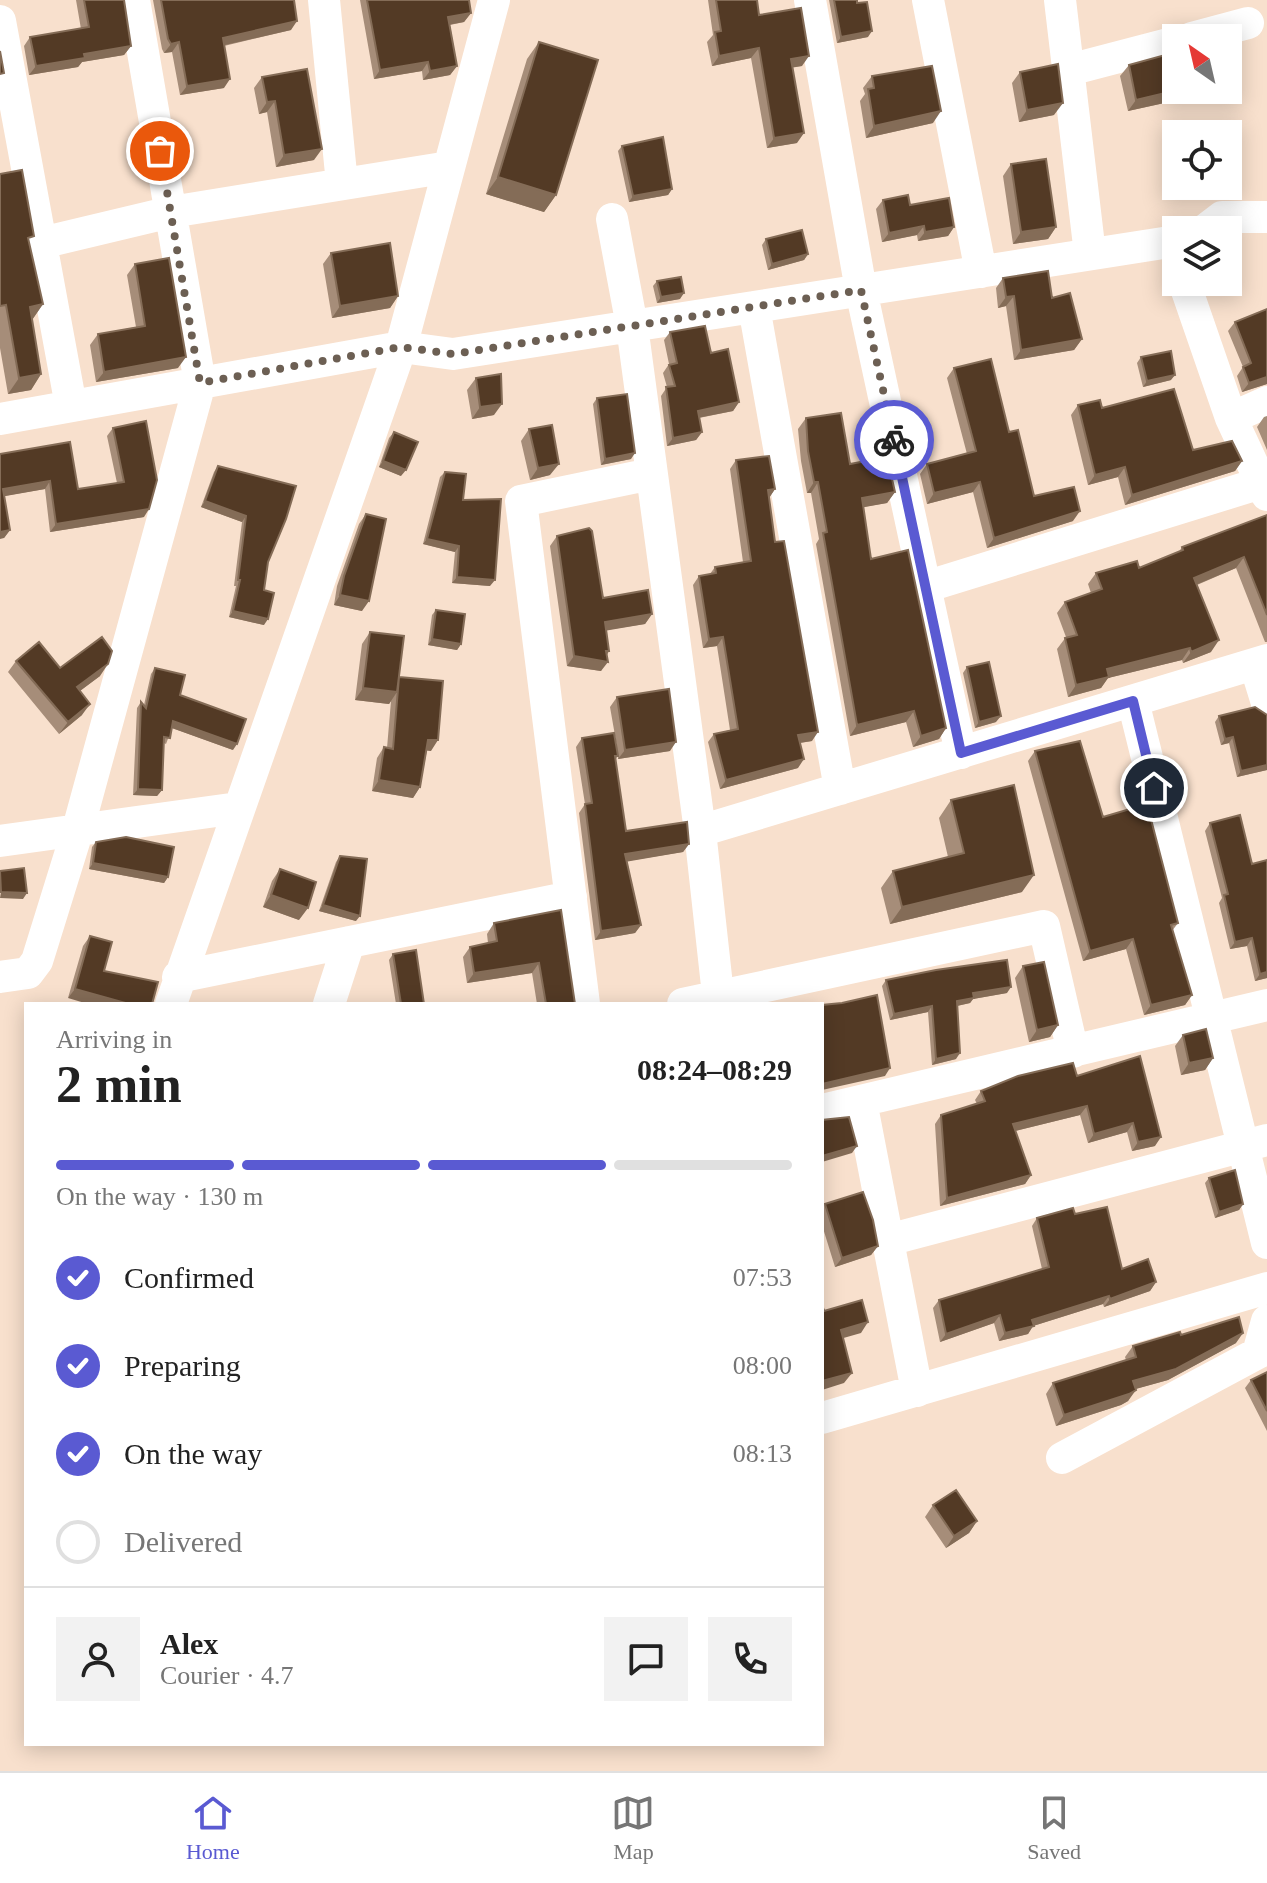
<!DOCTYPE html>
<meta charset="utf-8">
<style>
:root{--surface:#fff;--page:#f2f2f2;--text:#222;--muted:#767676;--line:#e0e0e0;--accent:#5a5ad2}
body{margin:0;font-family:Georgia,serif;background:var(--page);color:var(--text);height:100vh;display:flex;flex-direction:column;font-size:30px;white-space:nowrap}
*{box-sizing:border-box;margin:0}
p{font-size:26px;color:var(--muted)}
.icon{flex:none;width:44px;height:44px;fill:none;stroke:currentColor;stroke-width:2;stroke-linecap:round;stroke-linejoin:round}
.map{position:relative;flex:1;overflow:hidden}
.details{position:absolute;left:24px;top:1002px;width:800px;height:744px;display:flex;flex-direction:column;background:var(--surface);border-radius:0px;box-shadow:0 4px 20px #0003}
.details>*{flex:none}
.needle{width:52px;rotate:326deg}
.tools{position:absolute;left:1162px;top:24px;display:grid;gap:16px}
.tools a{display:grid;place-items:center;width:80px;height:80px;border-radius:0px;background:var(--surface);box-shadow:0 4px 20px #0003;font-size:40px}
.pin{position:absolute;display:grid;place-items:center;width:68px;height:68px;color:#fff;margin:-34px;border:4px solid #fff;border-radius:50%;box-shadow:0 2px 8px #0007}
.courier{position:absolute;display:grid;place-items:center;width:80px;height:80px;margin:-40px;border:6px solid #5a5ad2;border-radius:50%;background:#fff;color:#222;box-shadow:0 2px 10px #0007}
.summary em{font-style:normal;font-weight:700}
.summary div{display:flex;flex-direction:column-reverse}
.summary{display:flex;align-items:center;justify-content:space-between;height:136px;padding:0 32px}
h1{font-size:52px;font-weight:700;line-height:60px}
.bar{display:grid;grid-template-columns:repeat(4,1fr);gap:12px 8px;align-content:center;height:96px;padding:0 32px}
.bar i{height:10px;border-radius:6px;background:var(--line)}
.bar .active{background:var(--accent)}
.bar p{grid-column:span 4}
.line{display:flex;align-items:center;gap:20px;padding:0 32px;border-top:2px solid var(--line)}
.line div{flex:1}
.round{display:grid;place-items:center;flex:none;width:84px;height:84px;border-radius:0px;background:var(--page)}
ol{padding:0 32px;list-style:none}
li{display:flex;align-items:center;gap:24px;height:88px}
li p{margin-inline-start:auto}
li .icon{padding:8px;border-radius:50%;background:var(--accent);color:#fff;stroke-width:4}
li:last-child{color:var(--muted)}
li i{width:44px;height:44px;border:4px solid var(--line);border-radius:50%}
.menu{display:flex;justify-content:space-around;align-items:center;height:112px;border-top:2px solid var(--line);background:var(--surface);font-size:22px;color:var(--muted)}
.menu a{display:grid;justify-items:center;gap:4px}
.menu .active{color:var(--accent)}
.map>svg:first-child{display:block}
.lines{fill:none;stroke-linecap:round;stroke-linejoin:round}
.minor{stroke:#fff;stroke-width:32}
.wall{fill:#a68d79}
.shaded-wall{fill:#846c57}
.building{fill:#533a25;stroke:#846c57;stroke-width:2}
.done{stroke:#6c5f53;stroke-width:8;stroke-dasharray:0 14.4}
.route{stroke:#5a5ad2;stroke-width:10}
</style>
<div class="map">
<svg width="1267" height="1771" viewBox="0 0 1267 1771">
<rect width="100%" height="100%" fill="#f8e0cd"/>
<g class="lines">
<path class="minor" d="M324 0 342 184
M810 0 861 290 961 753
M928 0 981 272
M1060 0 1090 254
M0 21 71 406
M1192 38 1248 23
M1069 70 1176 42
M612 219 632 326 700 831 719 1004
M1205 230 1222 217H1267
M41 243 171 212 449 167
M1184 282 1231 418 1267 495
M754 307 840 789
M1231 418 1267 402
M0 419 401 347 453 354 1176 241
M925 587 1261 483
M1255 664 1267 703
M1133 701 1267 1243
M700 831 1267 660
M0 841 238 808
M0 977 28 973 37 961 78 829 200 383 134 0
M178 977 571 897
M171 1004 401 347 494 0
M329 1004 349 942
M584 1004 521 501 651 474
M683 1004 1044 926 1073 1052
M861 1101 917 1391
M822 1110 1267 1005
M888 1240 1267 1140
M822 1418 1267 1288
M1062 1458 1258 1353 1267 1321"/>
</g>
<path class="wall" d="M76 0H124L131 46 124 55 82 62 78 67 29 75 24 46 30 37 81 29Z
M153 0H294L291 30 224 46V88L180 95 172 52 164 53 162 49Z
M360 0H469L471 13 464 22 450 25 457 66 450 75 423 80 422 71 374 79Z
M708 0H757L759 15 802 66 792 67 797 143 767 148 751 58 712 66 707 42 713 35Z
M829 0H857L868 37 837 43Z
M539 42 556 195 544 212 486 194 527 59Z
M1129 65 1187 98 1128 111 1120 76Z
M1020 72 1054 115 1019 122 1012 83Z
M872 76 933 123 866 138 860 101 865 94 863 88Z
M262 77 314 160 276 167 267 112 259 114 254 88Z
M622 146 672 189 668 195 629 202 618 151Z
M1011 164 1056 227 1048 239 1013 244 1003 176Z
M0 174 29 244 43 304 32 320 41 374 31 390 8 394 0 348Z
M883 200 910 205 954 227 948 236 918 241 917 235 882 242 876 209Z
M766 239 808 254 804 260 768 270 762 245Z
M331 253 398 296 390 308 332 318 323 264Z
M135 264 178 368 96 382 90 345 98 334 136 327 127 275Z
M1003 278 1052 298 1082 339 1074 350 1014 360 1006 306 998 308 996 288Z
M657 281 680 299 657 303 653 286Z
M1235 322 1267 384 1242 392 1237 376 1243 367 1228 331Z
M670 332 711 353 739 402 733 411 699 418 702 432 696 440 667 446 661 396 667 387 663 373 669 364 664 340Z
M1141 357 1171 380 1143 387 1137 363Z
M954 368 1009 432 1034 496 1073 521 987 548 973 492 927 504 920 474 927 464 967 454 947 378Z
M476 378 494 415 472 419 467 390Z
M597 398 631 459 601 465 593 404Z
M1078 405 1102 408 1193 450 1242 461 1235 471 1125 505 1118 477 1088 485 1071 415Z
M1267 416V450L1257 427 1264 417Z
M806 418 850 464 895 492 887 503 863 507 871 559 946 728 939 739 913 747 906 722 850 736 816 544 819 539 811 493H807L801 461 798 429Z
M113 428 144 517 50 532 45 489 4 496 10 530 4 538 0 454 78 489 117 483 107 436Z
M529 429 550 475 530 480 521 441Z
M394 432 401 476 379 467 389 438Z
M736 460 775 489 769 498 775 542 812 741 800 743 798 768 720 789 708 742 714 734 730 730 717 646 703 648 693 585 699 576 710 574 715 567 743 562 730 469Z
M218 466 296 486 268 562 264 590V625L229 617 236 586H234L242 522 201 507 214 472Z
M445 472 463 500 490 586 452 583 455 552 423 544 440 477Z
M366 514 362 611 334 605 337 586 359 524Z
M1267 515V642H1265L1236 568 1197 585 1211 652 1183 663 1182 660 1108 678 1101 688 1068 697 1057 649 1066 637 1057 613 1065 602 1091 593 1088 584 1096 573 1139 568 1179 552 1182 547Z
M557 536 603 598 652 614 645 624 606 630 609 651 607 655 601 671 567 666 550 546Z
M436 610 461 644 457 650 428 645 432 615Z
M370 632 399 678 431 751 427 750 420 787 413 798 372 791 377 758 384 747 387 748 391 701 389 704 355 700 362 644Z
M16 661 60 668 100 676 80 691 82 715 59 734 8 672Z
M967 667 996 722 975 728 963 673Z
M155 668 233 750 172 728 166 744 164 743 162 790 157 796 133 795 137 708 141 702 144 705 151 674Z
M617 697 670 751 618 759V756L615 760 626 831 689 844 683 852 627 861 641 925 635 933 595 940 579 813 585 804 576 747 582 738 617 747 610 707Z
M1219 716 1267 770 1237 777 1229 743 1221 745 1215 722Z
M1035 751 1103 817 1178 923 1172 931 1192 995 1185 1005 1144 1015 1126 949 1083 961 1028 761Z
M951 800 1022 892 890 924 881 888 893 871 948 857 939 818Z
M1210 823 1252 864 1267 978 1255 981 1247 946 1230 949 1219 903 1222 898 1205 831Z
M96 842 168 877 164 883 89 869 92 847Z
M340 856 356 921 319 911 336 862Z
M280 869 299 920 263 907 272 881Z
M561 910 575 1004H537L532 973 467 983 463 957 470 947 488 943 487 934 494 923Z
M90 936 104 971 68 998 83 946Z
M393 954 424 1004H396L389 960Z
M1023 966 1058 1025 1050 1037 1029 1042 1015 978Z
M886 980 1007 993 973 999 970 1003 957 1006 956 1059 932 1065 928 1012 890 1020 882 986Z
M1183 1035 1213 1058 1205 1070 1181 1075 1175 1046Z
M1140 1056 1155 1146 1132 1151 1127 1132 1088 1143 1080 1115 1015 1131 1031 1175 1025 1184 940 1206 935 1124 941 1115 977 1104 975 1100 981 1091 1077 1076Z
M1209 1178 1243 1204 1239 1210 1215 1218 1205 1183Z
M825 1204 878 1246 871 1255 835 1267 822 1225V1208Z
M1075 1214 1122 1269 1156 1282 1150 1291 1104 1307 1103 1304 1033 1326 1028 1334 999 1341 994 1323 940 1342 933 1308 939 1300 1042 1269 1032 1226 1037 1218Z
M1181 1335 1236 1343 1168 1380 1135 1389 1128 1401 1121 1405 1056 1426 1046 1394 1053 1383 1126 1360 1125 1357 1133 1346Z
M1267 1372V1431L1245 1388 1251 1380Z
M933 1505 977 1521 969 1533 946 1548 925 1517Z"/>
<path class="shaded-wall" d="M471 13 464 22 442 26 448 17Z
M297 21 291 30 216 47 223 38Z
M872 31 868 37 837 43 841 37Z
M179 42 172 52 164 53 171 44Z
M131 46 124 55 82 62 78 67 29 75 36 66 84 54Z
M759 48 751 58 712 66 719 56Z
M809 56 802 66 784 69 791 59Z
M428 62 422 71 374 79 380 70Z
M457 66 450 75 423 80 430 71Z
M230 79 224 88 180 95 187 86Z
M1178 90H1192L1187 98 1128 111 1136 100Z
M275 101 267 112 259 114 267 102Z
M1063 103 1054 115 1019 122 1027 110Z
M941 111 933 123 866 138 874 126Z
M804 133 797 143 767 148 774 138Z
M322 149 314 160 276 167 284 155Z
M498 177 556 195 544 212 486 194Z
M672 189 668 195 629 202 633 196Z
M924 226 917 235 882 242 889 233Z
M954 227 948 236 918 241 925 232Z
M1056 227 1048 239 1013 244 1021 232Z
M808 254 804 260 768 270 772 264Z
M684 293 680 299 657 303 661 297Z
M398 296 390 308 332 318 340 306Z
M1014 296 1006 306 998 308 1006 297Z
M43 304 32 320 30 307Z
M1082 339 1074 350 1014 360 1021 350Z
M186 357 178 368 96 382 104 372Z
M41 374 31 390 8 394 19 378Z
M1175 375 1171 380 1143 387 1147 381Z
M1267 377V384L1242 392 1249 383Z
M739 402 733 411 692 419 698 411Z
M502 404 494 415 472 419 480 407Z
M702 432 696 440 667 446 673 438Z
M635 453 631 459 601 465 605 459Z
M383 461 406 470 401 476 379 467Z
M1242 461 1235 471 1125 505 1132 495Z
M559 464 550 475 530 480 538 468Z
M1125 467 1118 477 1088 485 1095 475Z
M50 481 45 489 0 497 3 489Z
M814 482H818L811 493H807Z
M980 482 973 492 927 504 934 493Z
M775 489 769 498 768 490Z
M895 492 887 503 854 509 862 498Z
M205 501 246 516 242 522 201 507Z
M149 509 144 517 50 532 56 524Z
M1080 511 1073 521 987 548 994 538Z
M10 530 4 538 0 539V532Z
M427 539 459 546 455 552 423 544Z
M1244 557 1236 568 1186 589 1194 578Z
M457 577 495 580 490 586 452 583Z
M340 595 369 601 362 611 334 605Z
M233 611 268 619 264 625 229 617Z
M652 614 645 624 598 632 605 622Z
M723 637 717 646 703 648 709 639Z
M432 639 461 644 457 650 428 645Z
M1219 640 1211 652 1183 663 1191 652Z
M1190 648 1182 660 1108 678 1101 688 1068 697 1076 685 1107 669Z
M609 651 602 661 608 662 601 671 567 666 574 656Z
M108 664 100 676 69 699 77 687Z
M363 688 397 692 389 704 355 700Z
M90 704 82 715 59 734 68 722Z
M914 711 906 722 850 736 857 725Z
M1001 716 996 722 975 728 979 722Z
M173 721 237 744 233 750 169 727Z
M946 728 939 739 913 747 921 736Z
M818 732 812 741 792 744 798 735Z
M1233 737 1229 743 1221 745 1225 739Z
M428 740H438L431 751 421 750Z
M676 742 670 751 618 759 625 750Z
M804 759 798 768 720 789 726 780Z
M1267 765V770L1237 777 1241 771Z
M379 780 420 787 413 798 372 791Z
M138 789 162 790 157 796 133 795Z
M689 844 683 852 619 863 625 854Z
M93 863 168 877 164 883 89 869Z
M1034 875 1022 892 890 924 902 907Z
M1 892 27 893 23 899 0 898Z
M271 895 308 908 299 920 263 907Z
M323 905 360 916 356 921 319 911Z
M641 925 635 933 595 940 601 931Z
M1252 938 1247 946 1230 949 1235 942Z
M1133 939 1126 949 1083 961 1090 951Z
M539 963 532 973 467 983 474 973Z
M1267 972V978L1255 981 1260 974Z
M1011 987 1007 993 973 999 970 1003 952 1007 957 1001 973 993Z
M75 989 129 1004H88L68 998Z
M1192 995 1185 1005 1144 1015 1151 1005Z
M932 1006 928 1012 890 1020 894 1014Z
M1058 1025 1050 1037 1029 1042 1037 1030Z
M960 1053 956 1059 932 1065 936 1059Z
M1213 1058 1205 1070 1181 1075 1189 1063Z
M890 1068 885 1076 822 1090V1084Z
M1087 1106 1080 1115 1007 1133 1013 1124Z
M1133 1123 1127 1132 1088 1143 1094 1134Z
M1161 1137 1155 1146 1132 1151 1138 1142Z
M857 1146 852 1153 822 1162V1156Z
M1031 1175 1025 1184 940 1206 947 1198Z
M1243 1204 1239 1210 1215 1218 1219 1212Z
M878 1246 871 1255 835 1267 842 1258Z
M1156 1282 1150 1291 1104 1307 1110 1299Z
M1109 1296 1103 1304 1033 1326 1028 1334 999 1341 1005 1333 1032 1320Z
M1000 1315 994 1323 940 1342 946 1334Z
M868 1322 861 1333 833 1341 841 1330Z
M1243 1333 1236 1343 1168 1380 1125 1392 1133 1381Z
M852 1373 844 1383 822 1390V1381Z
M1136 1390 1128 1401 1121 1405 1056 1426 1064 1415Z
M977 1521 969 1533 946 1548 954 1536Z"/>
<path class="building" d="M84 0H124L131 46 84 54 85 58 36 66 30 37 89 27Z
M161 0H294L297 21 223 38 230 79 187 86 179 42 171 44 168 39Z
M367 0H469L471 13 448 17 457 66 430 71 428 62 380 70Z
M716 0H757L759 15 801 8 809 56 791 59 804 133 774 138 759 48 719 56 715 32 721 31Z
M834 0H857V3L867 2 872 31 841 37Z
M539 42 598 60 556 195 498 177Z
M0 51 4 73 0 74Z
M1176 52V90H1178L1136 100 1129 65Z
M1058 64 1063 103 1027 110 1020 72Z
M932 66 941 111 874 126 868 89 874 88 872 76Z
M307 69 322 149 284 155 275 101 267 102 262 77Z
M663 137 672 189 633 196 622 146Z
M1046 159 1056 227 1021 232 1011 164Z
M22 170 34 236 28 238 43 304 30 307 41 374 19 378 6 305 0 306V174Z
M908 195 910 205 949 198 954 227 925 232 924 226 889 233 883 200Z
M802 230 808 254 772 264 766 239Z
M390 243 398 296 340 306 331 253Z
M169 258 186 357 104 372 98 334 145 326 135 264Z
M1048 271 1052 298 1070 293 1082 339 1021 350 1014 296 1006 297 1003 278Z
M681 277 684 293 661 297 657 281Z
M1267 309V377L1249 383 1243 367 1251 363 1235 322Z
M705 326 711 353 728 349 739 402 698 411 702 432 673 438 666 387 675 386 669 365 677 363 670 332Z
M1171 351 1175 375 1147 381 1141 357Z
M991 359 1009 432 1018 430 1034 496 1074 487 1080 511 994 538 980 482 934 493 927 464 976 451 954 368Z
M501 374 502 404 480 407 476 378Z
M1174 389 1193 450 1232 441 1242 461 1132 495 1125 467 1095 475 1078 405 1100 400 1102 408Z
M627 394 635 453 605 459 597 398Z
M841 413 850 464 887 457 895 492 862 498 871 559 908 550 946 728 921 736 914 711 857 725 823 533 827 532 818 482H814L808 451 806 418Z
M146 421 157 480 149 509 56 524 50 481 3 489 10 530 0 532V454L70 442 78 489 124 482 113 428Z
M552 425 559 464 538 468 529 429Z
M394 432 418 442 406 470 383 461Z
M769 456 775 489 768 490 775 542 784 541 818 732 798 735 804 759 726 780 714 734 738 729 723 637 709 639 699 576 716 573 715 567 751 561 736 460Z
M218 466 296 486 286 519 268 562 264 590 274 593 268 619 233 611 240 580H238L246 516 205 501Z
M445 472 466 474 463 500 501 499 495 580 457 577 459 546 427 539Z
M366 514 386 519 369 601 340 595 344 576Z
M1267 515V615L1244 557 1194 578 1219 640 1191 652 1190 648 1107 669 1109 677 1076 685 1065 638 1077 635 1065 602 1102 589 1096 573 1137 561 1139 568 1183 550 1182 547Z
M589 528 592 531 603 598 648 590 652 614 605 622 609 651H606L608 662 574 656 557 536Z
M436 610 465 614 461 644 432 639Z
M370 632 404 636 397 692 363 688Z
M102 637 112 651 108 664 77 687 90 704 68 722 16 661 39 642 60 668Z
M989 662 1001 716 979 722 967 667Z
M155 668 185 675 180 695 246 719 237 744 173 721 170 738 164 737 162 790 138 789 141 702 146 708Z
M399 677 443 681 438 740H428L420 787 379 780 384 747 393 749Z
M669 689 676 742 625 750 617 697Z
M1255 707 1267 715V765L1241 771 1233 737 1225 739 1219 716Z
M614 733 618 756H615L626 831 687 822 689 844 625 854 641 925 601 931 585 804 592 803 582 738Z
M1080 741 1103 817 1147 804 1178 923 1171 925 1192 995 1151 1005 1133 939 1090 951 1035 751Z
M1014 785 1034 875 902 907 893 871 964 853 951 800Z
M1240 815 1252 864 1267 860V972L1260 974 1252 938 1235 942 1224 895 1228 894 1210 823Z
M126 837 174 847 168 877 93 863 96 842Z
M340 856 367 859 360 916 323 905Z
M24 868 27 893 1 892 0 871Z
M280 869 316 882 308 908 271 895Z
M561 910 575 1004H546L539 963 474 973 470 947 497 941 494 923Z
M90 936 112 942 104 971 158 982 152 1004H129L75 989Z
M416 950 424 1004H401L393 954Z
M1007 960 1011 987 973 993 974 998 957 1001 960 1053 936 1059 932 1006 894 1014 886 980 936 970Z
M1044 962 1058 1025 1037 1030 1023 966Z
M877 995 890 1068 822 1084V1005L842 1003Z
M1206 1029 1213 1058 1189 1063 1183 1035Z
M1140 1056 1161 1137 1138 1142 1133 1123 1094 1134 1087 1106 1013 1124 1031 1175 947 1198 941 1115 985 1101 981 1091 1018 1076 1073 1063 1077 1076Z
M849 1117 857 1146 822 1156V1120Z
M1235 1170 1243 1204 1219 1212 1209 1178Z
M863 1192 873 1220 878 1246 842 1258 825 1204Z
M1107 1207 1122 1269 1148 1259 1156 1282 1110 1299 1109 1296 1032 1320 1034 1326 1005 1333 1000 1315 946 1334 939 1300 1049 1267 1037 1218 1073 1208 1075 1214Z
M862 1300 868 1322 841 1330 852 1373 822 1381V1304L824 1311Z
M1239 1317 1243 1333 1176 1369 1133 1381 1136 1390 1129 1394 1064 1415 1053 1383 1136 1357 1133 1346 1180 1332 1181 1335Z
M1267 1372V1411L1251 1380Z
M956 1490 977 1521 954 1536 933 1505Z"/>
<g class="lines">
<path class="done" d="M160 151 200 383 401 347 453 354 861 290 894 440"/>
<path class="route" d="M894 440 961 753 1133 701 1154 788"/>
</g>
</svg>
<div class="tools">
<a><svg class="needle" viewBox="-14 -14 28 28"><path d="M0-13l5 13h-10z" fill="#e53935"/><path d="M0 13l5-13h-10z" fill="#767676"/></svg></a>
<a><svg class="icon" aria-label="locate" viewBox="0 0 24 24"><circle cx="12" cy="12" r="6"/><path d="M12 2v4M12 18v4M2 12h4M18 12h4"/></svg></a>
<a><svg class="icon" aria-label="layers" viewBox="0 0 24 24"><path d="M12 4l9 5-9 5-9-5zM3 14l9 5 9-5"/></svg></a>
</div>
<div class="pin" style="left:160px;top:151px;background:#ea580c"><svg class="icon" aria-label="bag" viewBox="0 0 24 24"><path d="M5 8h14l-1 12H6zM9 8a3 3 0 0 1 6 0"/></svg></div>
<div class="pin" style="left:1154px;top:788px;background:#1f2937"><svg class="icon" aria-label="home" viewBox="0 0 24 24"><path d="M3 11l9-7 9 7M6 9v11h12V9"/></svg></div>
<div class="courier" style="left:894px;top:440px"><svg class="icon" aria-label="bike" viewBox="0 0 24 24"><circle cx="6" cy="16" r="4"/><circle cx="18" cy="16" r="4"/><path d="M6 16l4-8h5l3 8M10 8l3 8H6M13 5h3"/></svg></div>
<section class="details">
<div class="summary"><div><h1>2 min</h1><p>Arriving in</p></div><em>08:24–08:29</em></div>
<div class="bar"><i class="active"></i><i class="active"></i><i class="active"></i><i></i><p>On the way · 130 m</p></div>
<ol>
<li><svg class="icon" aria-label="check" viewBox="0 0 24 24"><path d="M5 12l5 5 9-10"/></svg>Confirmed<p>07:53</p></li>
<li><svg class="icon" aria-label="check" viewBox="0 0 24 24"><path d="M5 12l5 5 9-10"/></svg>Preparing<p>08:00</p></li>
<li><svg class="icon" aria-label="check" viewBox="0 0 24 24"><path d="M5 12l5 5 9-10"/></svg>On the way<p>08:13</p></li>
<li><i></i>Delivered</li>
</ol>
<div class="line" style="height:144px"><a class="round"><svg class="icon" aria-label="person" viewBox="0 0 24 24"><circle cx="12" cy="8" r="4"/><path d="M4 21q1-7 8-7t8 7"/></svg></a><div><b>Alex</b><p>Courier · 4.7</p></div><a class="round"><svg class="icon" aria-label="chat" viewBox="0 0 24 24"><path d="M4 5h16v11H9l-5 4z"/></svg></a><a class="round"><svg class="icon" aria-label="phone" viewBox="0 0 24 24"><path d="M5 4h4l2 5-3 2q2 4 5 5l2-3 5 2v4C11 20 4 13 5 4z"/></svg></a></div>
</section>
</div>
<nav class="menu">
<a class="active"><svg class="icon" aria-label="home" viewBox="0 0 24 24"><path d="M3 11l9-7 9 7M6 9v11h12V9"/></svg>Home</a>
<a><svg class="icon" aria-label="map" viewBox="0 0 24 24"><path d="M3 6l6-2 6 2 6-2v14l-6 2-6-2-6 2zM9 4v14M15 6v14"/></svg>Map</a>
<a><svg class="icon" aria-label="saved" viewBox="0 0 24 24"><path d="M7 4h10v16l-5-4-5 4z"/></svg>Saved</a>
</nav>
